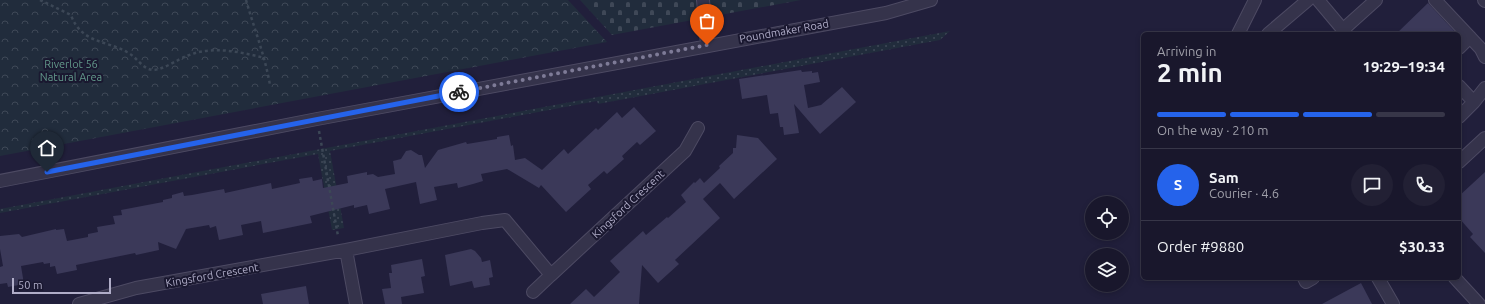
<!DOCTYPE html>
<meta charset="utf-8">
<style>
:root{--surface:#19172c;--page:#222034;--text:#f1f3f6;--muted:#9f9fa9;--line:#373648;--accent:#2563eb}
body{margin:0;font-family:Ubuntu,sans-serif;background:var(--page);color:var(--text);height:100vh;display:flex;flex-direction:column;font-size:15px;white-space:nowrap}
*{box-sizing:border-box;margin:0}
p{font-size:13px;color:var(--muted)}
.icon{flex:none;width:22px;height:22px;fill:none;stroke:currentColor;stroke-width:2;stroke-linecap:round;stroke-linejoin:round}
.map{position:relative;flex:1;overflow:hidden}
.panel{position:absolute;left:1141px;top:32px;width:320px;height:248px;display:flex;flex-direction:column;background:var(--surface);border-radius:6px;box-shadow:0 2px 6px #0003,0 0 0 1px var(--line)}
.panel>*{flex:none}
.fabs{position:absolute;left:1085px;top:196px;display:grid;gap:8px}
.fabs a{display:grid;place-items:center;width:44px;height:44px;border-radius:50%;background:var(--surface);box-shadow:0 2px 6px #0003,0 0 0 1px var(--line);font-size:20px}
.scale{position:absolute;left:12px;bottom:10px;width:99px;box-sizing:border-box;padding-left:4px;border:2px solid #b0adc8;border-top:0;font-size:11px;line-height:14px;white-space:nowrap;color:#b0adc8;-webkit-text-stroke:3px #1a1830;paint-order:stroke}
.pin{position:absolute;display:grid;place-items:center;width:34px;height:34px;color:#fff;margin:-41px -17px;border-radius:50% 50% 50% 0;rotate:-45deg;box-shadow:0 0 4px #0007}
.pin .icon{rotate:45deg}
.courier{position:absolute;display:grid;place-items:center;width:40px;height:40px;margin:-20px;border:3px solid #2563eb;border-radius:50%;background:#fff;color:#222;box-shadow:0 1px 5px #0007}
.summary em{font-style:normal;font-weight:700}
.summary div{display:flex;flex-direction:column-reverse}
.summary{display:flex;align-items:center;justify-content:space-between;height:68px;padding:0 16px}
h1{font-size:26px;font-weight:700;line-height:30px}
.bar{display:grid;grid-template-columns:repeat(4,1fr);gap:6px 4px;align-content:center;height:48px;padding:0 16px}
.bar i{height:5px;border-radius:3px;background:var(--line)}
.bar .on{background:var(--accent)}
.bar p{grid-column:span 4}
.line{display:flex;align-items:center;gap:10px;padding:0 16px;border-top:1px solid var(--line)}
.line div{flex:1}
.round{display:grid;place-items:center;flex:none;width:42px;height:42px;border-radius:21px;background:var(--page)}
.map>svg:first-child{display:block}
.grass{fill:url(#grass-dots)}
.cemetery{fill:url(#cemetery-stones)}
.park{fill:url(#park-crowns)}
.building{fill:#3b3959}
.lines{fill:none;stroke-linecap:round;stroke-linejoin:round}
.minor-casing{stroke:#4d4a63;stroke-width:14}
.path{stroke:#3c4756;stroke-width:2.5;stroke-dasharray:3 3;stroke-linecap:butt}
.minor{stroke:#35334b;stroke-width:12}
.done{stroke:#7e7b97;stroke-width:4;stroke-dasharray:0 7.2}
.route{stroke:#2563eb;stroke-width:5}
.labels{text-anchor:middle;stroke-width:4;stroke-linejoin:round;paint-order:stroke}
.street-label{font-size:11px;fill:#b0adc8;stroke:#1a1830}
.park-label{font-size:11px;fill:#639a8b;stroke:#1a1830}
</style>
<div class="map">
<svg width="1485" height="304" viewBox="0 0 1485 304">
<defs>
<pattern id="grass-dots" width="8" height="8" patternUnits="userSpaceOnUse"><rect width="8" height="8" fill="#212c3c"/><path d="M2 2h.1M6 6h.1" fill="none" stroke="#3f4857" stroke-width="1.8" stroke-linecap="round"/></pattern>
<pattern id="cemetery-stones" width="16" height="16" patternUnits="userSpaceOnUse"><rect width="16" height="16" fill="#212c3c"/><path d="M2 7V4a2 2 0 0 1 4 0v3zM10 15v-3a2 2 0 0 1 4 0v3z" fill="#3f4857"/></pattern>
<pattern id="park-crowns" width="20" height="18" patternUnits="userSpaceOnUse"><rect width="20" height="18" fill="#212c3c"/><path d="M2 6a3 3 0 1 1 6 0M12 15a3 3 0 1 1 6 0" fill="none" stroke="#3f4857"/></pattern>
</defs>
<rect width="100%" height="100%" fill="#211f3b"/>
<path class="grass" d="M950 31 940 40 598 104 597 101 330 151 344 228 332 230 318 154 0 213V209Z"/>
<path class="cemetery" d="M580 0H801L612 35Z"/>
<path class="park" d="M0 0H568L607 42 0 156Z"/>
<path class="building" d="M1428 3 1457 34H1396Z
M801 70 802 72 812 71V73L818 72 820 82 804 85 808 108 821 105 842 87 856 102 820 134 794 104 799 133 784 135 783 127H780L778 113 770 114 767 95 742 99 739 79Z
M634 107 656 131 640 145 637 142 622 156 624 159 607 174 604 171 588 185 591 189 566 212 541 185 539 188 507 169 481 174 483 181 473 184 458 188 457 183 434 187 437 200 420 204 416 182 385 189 390 209 369 214 367 205 354 208V205L310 216 312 223 263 233 261 221 241 225 243 235 219 240 216 226 210 228 209 225 186 229 176 249 158 242 159 250 136 255 135 253 76 265 77 270 57 274 55 266 50 267V263L44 264 43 262 21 266 24 284 8 287 7 283 0 284V267L3 266 0 249V236L19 234 22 237 56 229V230L64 229 67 241 88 237V234L98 232 97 227 115 224 113 216 122 215 121 210 163 202V200L172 198V195L183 192 184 196 192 195 224 189 225 193 271 183 272 189 300 183 299 179 312 177 313 181 322 179 323 188 348 183 347 176 367 172V175L373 174 378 177 395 174 393 161 401 159 406 151 411 150 419 155H422L425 168 438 150 466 142 467 144 497 139V137L509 135 511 146 513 145 515 160 525 158 542 170 564 149 568 154 596 128 598 130 617 112 622 118Z
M737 135 758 138 777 159 734 199 720 183 703 199 720 218 675 260 679 264 658 283 642 265 639 304H570L586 289 594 297 620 272 610 261 643 231 646 235 667 217 668 218 686 202 681 195 694 182 695 183 700 178 704 183 720 168 719 166 733 153V148H736Z
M1485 172V253L1470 237 1473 234 1459 218V196Z
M471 249 475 251 481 258 482 262 490 260 493 277 489 278 490 285 474 288 472 281 450 286 445 255Z
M422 259 425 276 421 277 424 293 401 297 402 304H385L382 289 391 288 389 273H392L391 265Z
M1361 283 1372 304H1322Z
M306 286 309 304H263L261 294Z"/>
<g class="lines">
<defs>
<path id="minor" d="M703 0 707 45
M1318 0 1344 31
M1435 0 1481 49 1485 57
M1484 0 1485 1
M1238 34 1255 0
M1268 34 1308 0
M1342 34 1347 26 1376 0
M1459 48 1470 37
M1459 86 1474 102
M1459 117 1474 102 1485 88
M1459 162 1485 138
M0 181 317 119 886 13 931 0
M346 250 356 304
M551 275 685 151 698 128
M1304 278 1306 282 1313 278
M1378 278 1393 304
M1455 278 1479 304
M79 304 136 288 346 250 482 223 505 220 551 275 533 292"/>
</defs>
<use href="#minor" class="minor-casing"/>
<path class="path" d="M40 0 71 15C81 43 105 40 127 52 137 57 142 69 153 70 163 70 178 59 187 56 212 45 240 52 265 58
M246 0C254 28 265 56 270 85
M319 131 338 236"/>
<use href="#minor" class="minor"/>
</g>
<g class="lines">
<path class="done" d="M459 92 707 45"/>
<path class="route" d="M47 172 459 92"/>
</g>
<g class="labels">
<g class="street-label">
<text transform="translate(784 31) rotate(-10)" y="4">Poundmaker Road</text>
<text transform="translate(628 204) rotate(-43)" y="4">Kingsford Crescent</text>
<text transform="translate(212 275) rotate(-10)" y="4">Kingsford Crescent</text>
</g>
<g class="park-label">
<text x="71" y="68">Riverlot 56<tspan x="71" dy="13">Natural Area</tspan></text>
</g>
</g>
</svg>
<div class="fabs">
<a><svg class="icon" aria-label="locate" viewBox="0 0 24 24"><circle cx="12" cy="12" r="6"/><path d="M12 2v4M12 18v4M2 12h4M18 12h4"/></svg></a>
<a><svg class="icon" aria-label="layers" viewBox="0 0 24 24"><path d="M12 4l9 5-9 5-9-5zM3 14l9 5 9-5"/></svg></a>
</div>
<div class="scale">50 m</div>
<div class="pin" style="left:707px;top:45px;background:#ea580c"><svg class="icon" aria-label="bag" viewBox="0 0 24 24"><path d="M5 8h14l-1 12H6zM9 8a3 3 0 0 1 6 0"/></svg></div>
<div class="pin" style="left:47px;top:172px;background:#1f2937"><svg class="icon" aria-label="home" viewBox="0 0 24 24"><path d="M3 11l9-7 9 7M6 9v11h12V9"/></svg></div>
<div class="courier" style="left:459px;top:92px"><svg class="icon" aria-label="bike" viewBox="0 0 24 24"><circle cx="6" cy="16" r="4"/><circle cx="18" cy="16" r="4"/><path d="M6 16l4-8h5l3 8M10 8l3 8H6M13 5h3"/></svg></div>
<section class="panel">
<div class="summary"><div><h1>2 min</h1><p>Arriving in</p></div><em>19:29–19:34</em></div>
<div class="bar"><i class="on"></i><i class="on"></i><i class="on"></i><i></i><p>On the way · 210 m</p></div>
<div class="line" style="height:72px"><b class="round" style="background:var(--accent);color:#fff">S</b><div><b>Sam</b><p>Courier · 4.6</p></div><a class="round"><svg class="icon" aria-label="chat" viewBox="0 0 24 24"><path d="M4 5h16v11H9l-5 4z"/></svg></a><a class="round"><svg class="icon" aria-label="phone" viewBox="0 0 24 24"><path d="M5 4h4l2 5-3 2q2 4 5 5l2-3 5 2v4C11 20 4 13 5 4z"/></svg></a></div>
<div class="line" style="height:52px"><div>Order #9880</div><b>$30.33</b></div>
</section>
</div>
